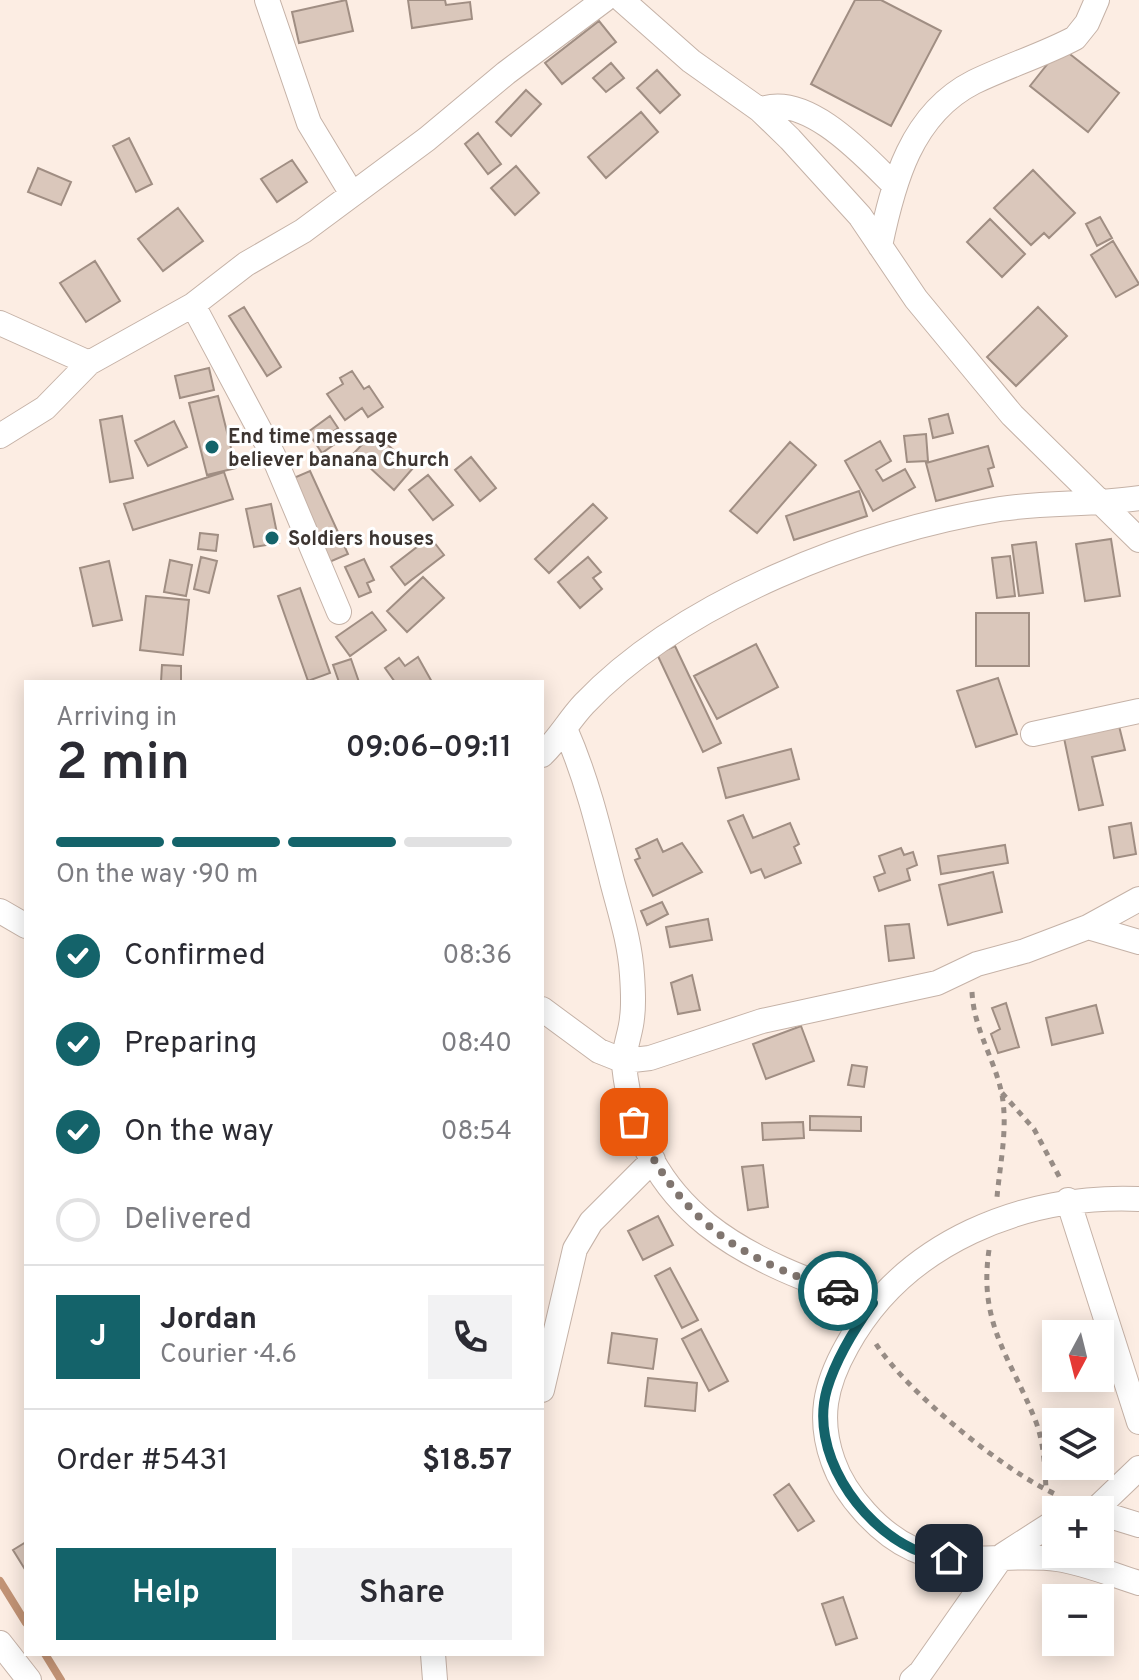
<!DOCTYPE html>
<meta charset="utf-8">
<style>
:root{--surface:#fff;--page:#f2f2f3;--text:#2b2b33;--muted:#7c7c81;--line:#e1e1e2;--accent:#14636a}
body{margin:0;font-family:Overpass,sans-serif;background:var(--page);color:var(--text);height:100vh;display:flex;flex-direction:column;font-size:30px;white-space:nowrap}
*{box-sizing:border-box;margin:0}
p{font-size:26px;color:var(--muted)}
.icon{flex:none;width:44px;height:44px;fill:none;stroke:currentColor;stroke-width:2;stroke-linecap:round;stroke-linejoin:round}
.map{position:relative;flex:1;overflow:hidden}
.panel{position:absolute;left:24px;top:680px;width:520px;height:976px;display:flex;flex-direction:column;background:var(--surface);border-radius:0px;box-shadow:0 4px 20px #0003}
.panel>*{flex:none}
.needle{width:52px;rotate:187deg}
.controls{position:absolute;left:1042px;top:1320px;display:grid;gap:16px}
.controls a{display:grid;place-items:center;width:72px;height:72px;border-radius:0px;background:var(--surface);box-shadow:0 4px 20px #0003;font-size:40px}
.pin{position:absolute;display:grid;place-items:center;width:68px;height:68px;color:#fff;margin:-34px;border-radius:16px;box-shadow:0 4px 12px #0006}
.courier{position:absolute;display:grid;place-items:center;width:80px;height:80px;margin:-40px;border:6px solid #14636a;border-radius:50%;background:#fff;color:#222;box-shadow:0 2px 10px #0007}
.headline em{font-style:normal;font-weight:600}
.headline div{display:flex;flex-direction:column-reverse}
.headline{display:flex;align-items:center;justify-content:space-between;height:136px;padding:0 32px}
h1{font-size:52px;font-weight:600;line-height:60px}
.bar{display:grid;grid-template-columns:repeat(4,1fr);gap:12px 8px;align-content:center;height:96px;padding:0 32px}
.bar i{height:10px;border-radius:6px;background:var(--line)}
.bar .on{background:var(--accent)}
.bar p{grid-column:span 4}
.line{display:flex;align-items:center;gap:20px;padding:0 32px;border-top:2px solid var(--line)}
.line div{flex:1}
.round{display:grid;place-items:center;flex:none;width:84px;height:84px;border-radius:0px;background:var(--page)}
ol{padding:0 32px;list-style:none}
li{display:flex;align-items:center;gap:24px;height:88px}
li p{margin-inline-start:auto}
li .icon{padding:8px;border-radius:50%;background:var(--accent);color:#fff;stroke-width:4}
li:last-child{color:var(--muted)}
li i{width:44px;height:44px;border:4px solid var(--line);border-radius:50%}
.button{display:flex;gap:16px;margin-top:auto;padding:16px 32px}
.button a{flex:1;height:92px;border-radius:0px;background:var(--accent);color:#fff;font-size:32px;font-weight:600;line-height:92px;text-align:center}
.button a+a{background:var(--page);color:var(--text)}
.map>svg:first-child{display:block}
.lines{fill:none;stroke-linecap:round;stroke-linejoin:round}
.stream{stroke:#c29375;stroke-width:8}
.building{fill:#dac7bb;stroke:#a08e83;stroke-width:2}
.street-casing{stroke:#c5b2a7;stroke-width:26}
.path{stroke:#978c85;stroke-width:5;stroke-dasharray:6 6;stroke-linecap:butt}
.street{stroke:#fff;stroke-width:24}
.done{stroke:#80756f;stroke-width:8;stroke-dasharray:0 14.4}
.route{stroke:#14636a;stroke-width:10}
.poi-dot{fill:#14636a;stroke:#fff;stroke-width:3}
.labels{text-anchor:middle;stroke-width:6;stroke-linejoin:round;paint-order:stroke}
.poi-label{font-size:20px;font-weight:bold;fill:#3d3531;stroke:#fff;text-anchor:start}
</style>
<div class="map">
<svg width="1139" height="1680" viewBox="0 0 1139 1680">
<rect width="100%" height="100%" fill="#fcede3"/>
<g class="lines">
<path class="stream" d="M0 1581 26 1623
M45 1654 61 1680"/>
</g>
<path class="building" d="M346 0 353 31 299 43 292 12Z
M408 0H445L446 5 470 2 472 19 412 28Z
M855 0H881L941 31 891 126 811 84Z
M599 21 616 42 562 84 545 63Z
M1061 47 1119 93 1088 132 1030 86Z
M611 63 624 78 606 92 593 78Z
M657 70 680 95 660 113 637 88Z
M526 90 541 104 511 136 496 122Z
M641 112 658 132 606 178 588 157Z
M478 133 501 164 488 174 465 144Z
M129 138 152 184 136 192 113 146Z
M292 160 307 182 277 202 261 179Z
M516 166 539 193 515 215 491 188Z
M38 168 71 182 61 205 28 192Z
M1033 170 1075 213 1049 238 1044 233 1031 245 994 208Z
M178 208 203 241 163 271 138 239Z
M1100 217 1112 238 1097 246 1086 224Z
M990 219 1025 254 1002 277 967 242Z
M1113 241 1139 284 1116 297 1091 255Z
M95 261 120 301 86 322 60 283Z
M244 307 281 367 267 376 229 316Z
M1038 307 1067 336 1016 386 987 357Z
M209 368 214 390 180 398 175 376Z
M352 371 364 389 369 386 383 407 368 417 362 408 345 420 327 394 343 384 340 378Z
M218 396 236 468 207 475 189 403Z
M948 414 953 433 933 438 929 419Z
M122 416 133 478 110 482 100 420Z
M330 416 338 428 333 432 339 441 322 453 308 432Z
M174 421 187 447 148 466 135 441Z
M374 432 413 468 394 490 354 453Z
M926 434 928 461 907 462 904 436Z
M880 441 891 461 876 470 883 481 905 469 915 487 873 511 845 461Z
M790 442 816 465 757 533 730 511Z
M988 446 994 467 988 469 993 486 936 501 926 463Z
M471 457 496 488 480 501 455 470Z
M310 471 348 554 327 563 289 480Z
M224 472 233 499 133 530 124 504Z
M428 475 453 505 433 520 409 490Z
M859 491 867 516 794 540 786 516Z
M271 504 279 543 254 547 246 509Z
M593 504 607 518 549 573 535 559Z
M200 533 218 535 216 551 198 549Z
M430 537 444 555 405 585 391 567Z
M1111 539 1120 596 1085 601 1076 544Z
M1036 542 1043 593 1019 596 1012 545Z
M1010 556 1015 596 997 598 992 558Z
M201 557 217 561 209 593 194 589Z
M588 557 601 572 593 578 602 589 580 608 558 582Z
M364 559 374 580 367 583 371 592 359 597 345 567Z
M170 560 192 565 186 596 164 592Z
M109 561 122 620 93 626 80 568Z
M423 577 444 598 407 632 387 611Z
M300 588 330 673 308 681 278 596Z
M146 596 189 600 183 655 140 650Z
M372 612 386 630 350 656 336 637Z
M976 613H1029V666H976Z
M756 644 778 687 717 719 694 676Z
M675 646 721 743 703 752 657 654Z
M418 657 432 682H395L385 668 399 658 405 666Z
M351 659 359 682H339L333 665Z
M162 665 181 666V682H161Z
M998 678 1017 734 976 747 957 691Z
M1119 726 1125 750 1092 757 1103 805 1079 810 1064 738Z
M791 749 799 779 726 798 718 768Z
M743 815 753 838 790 823 799 844 794 847 801 863 765 878 761 869 751 873 728 821Z
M1131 823 1136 854 1114 858 1109 827Z
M657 839 663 852 682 843 702 872 653 896 635 860 640 858 636 849Z
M1005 845 1008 863 941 874 938 856Z
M901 848 904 855 913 852 917 865 907 869 910 880 879 891 874 877 885 873 879 856Z
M993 872 1002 912 948 925 939 885Z
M662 902 668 914 647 925 641 911Z
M708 919 712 940 670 947 666 927Z
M909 924 914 958 889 961 885 926Z
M692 975 700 1010 678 1014 671 983Z
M1006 1003 1019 1047 998 1053 991 1034 1000 1029 992 1008Z
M1096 1005 1103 1033 1052 1045 1046 1018Z
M801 1026 814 1061 766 1079 753 1044Z
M852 1065 867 1067 864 1087 848 1085Z
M810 1116 861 1117V1131L810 1130Z
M803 1122 804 1138 763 1140 762 1123Z
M763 1165 768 1207 748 1210 742 1167Z
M658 1216 673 1245 643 1260 628 1231Z
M670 1268 698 1320 682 1328 655 1276Z
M701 1329 728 1381 709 1391 682 1339Z
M612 1333 657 1339 653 1369 608 1363Z
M648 1378 697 1383 695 1411 645 1406Z
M789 1484 814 1521 798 1531 774 1495Z
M26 1542V1571L13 1550Z
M843 1597 857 1638 836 1645 822 1604Z"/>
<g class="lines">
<defs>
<path id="street" d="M267 0 309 123 352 194
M622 0 691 61 760 110 790 139 860 216 916 299 1012 415 1139 540
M760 110C805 91 863 154 893 184
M880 246C893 183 911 114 974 82 1007 66 1043 55 1075 38L1087 23 1097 0
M193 305 273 455 339 612
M0 323 89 363
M0 436 45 408 89 363 193 305 246 264 303 231 427 139 506 73 604 0
M566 731C587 779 599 829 612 881 620 912 630 942 632 975 633 989 634 1004 632 1018 631 1033 623 1050 624 1065 640 1215 746 1261 873 1303
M1033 734 1139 711
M542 755C558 740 569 720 584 704 682 601 862 531 1000 509 1046 502 1093 505 1139 498
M0 911 26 926
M1088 927 1139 942
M542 1009 599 1051 624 1061 650 1058 762 1021 937 983 977 964 1025 951 1088 927 1139 899
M1139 1199C1024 1194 904 1242 847 1346 825 1385 818 1419 833 1461 845 1496 880 1534 913 1549 950 1567 1015 1553 1057 1559 1085 1563 1113 1575 1139 1583
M1068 1200 1139 1422
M542 1390 575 1249 591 1222 653 1160
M1095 1510 1139 1468
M1100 1513 1139 1525
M0 1643 29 1680
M433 1654 435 1680
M912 1680 921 1672 1003 1555 1056 1521"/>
</defs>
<use href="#street" class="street-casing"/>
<path class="path" d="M972 992C974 1031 995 1059 1002 1095 1008 1128 1000 1164 997 1197
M1002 1093 1034 1129 1061 1180
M989 1250C978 1324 1011 1358 1036 1422 1044 1444 1045 1467 1046 1490
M876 1344C908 1393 1004 1471 1057 1495"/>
<use href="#street" class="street"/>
</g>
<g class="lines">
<path class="done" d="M634 1122C681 1221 735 1257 838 1291"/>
<path class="route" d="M838 1291 873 1303C855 1328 836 1359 827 1389 809 1451 858 1523 913 1549 924 1554 938 1556 949 1558"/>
</g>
<g class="poi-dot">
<circle cx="212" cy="447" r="8"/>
<circle cx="272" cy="538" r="8"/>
</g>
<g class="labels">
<g class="poi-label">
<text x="228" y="443">End time message<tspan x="228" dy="23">believer banana Church</tspan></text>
<text x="288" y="545">Soldiers houses</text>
</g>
</g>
</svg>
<div class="controls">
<a><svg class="needle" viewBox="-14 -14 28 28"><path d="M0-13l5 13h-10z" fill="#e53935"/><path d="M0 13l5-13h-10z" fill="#7c7c81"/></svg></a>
<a><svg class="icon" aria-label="layers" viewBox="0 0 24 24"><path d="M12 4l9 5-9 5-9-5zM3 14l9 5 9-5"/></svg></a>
<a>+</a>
<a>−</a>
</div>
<div class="pin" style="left:634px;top:1122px;background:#ea580c"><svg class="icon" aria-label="bag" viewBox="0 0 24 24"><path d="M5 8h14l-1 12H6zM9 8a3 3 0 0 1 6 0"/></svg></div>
<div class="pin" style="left:949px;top:1558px;background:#1f2937"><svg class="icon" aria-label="home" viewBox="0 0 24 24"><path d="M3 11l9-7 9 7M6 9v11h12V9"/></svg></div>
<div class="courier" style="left:838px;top:1291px"><svg class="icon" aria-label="car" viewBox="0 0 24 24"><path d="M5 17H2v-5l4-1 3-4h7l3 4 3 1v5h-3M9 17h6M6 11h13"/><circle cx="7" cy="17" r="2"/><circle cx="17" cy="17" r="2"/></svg></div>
<section class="panel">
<div class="headline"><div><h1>2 min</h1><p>Arriving in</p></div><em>09:06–09:11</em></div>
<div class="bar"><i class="on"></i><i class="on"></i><i class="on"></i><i></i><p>On the way · 90 m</p></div>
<ol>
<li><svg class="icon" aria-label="check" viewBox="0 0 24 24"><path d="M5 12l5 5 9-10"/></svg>Confirmed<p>08:36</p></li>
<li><svg class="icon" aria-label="check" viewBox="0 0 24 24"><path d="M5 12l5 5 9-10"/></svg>Preparing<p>08:40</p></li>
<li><svg class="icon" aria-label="check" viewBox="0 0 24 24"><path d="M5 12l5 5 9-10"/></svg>On the way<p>08:54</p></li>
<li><i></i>Delivered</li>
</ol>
<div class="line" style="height:144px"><b class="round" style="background:var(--accent);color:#fff">J</b><div><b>Jordan</b><p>Courier · 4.6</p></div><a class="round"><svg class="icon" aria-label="phone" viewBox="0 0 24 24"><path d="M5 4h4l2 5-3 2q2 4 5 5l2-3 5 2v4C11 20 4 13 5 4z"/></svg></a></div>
<div class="line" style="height:104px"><div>Order #5431</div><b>$18.57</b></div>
<div class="button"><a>Help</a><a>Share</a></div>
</section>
</div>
